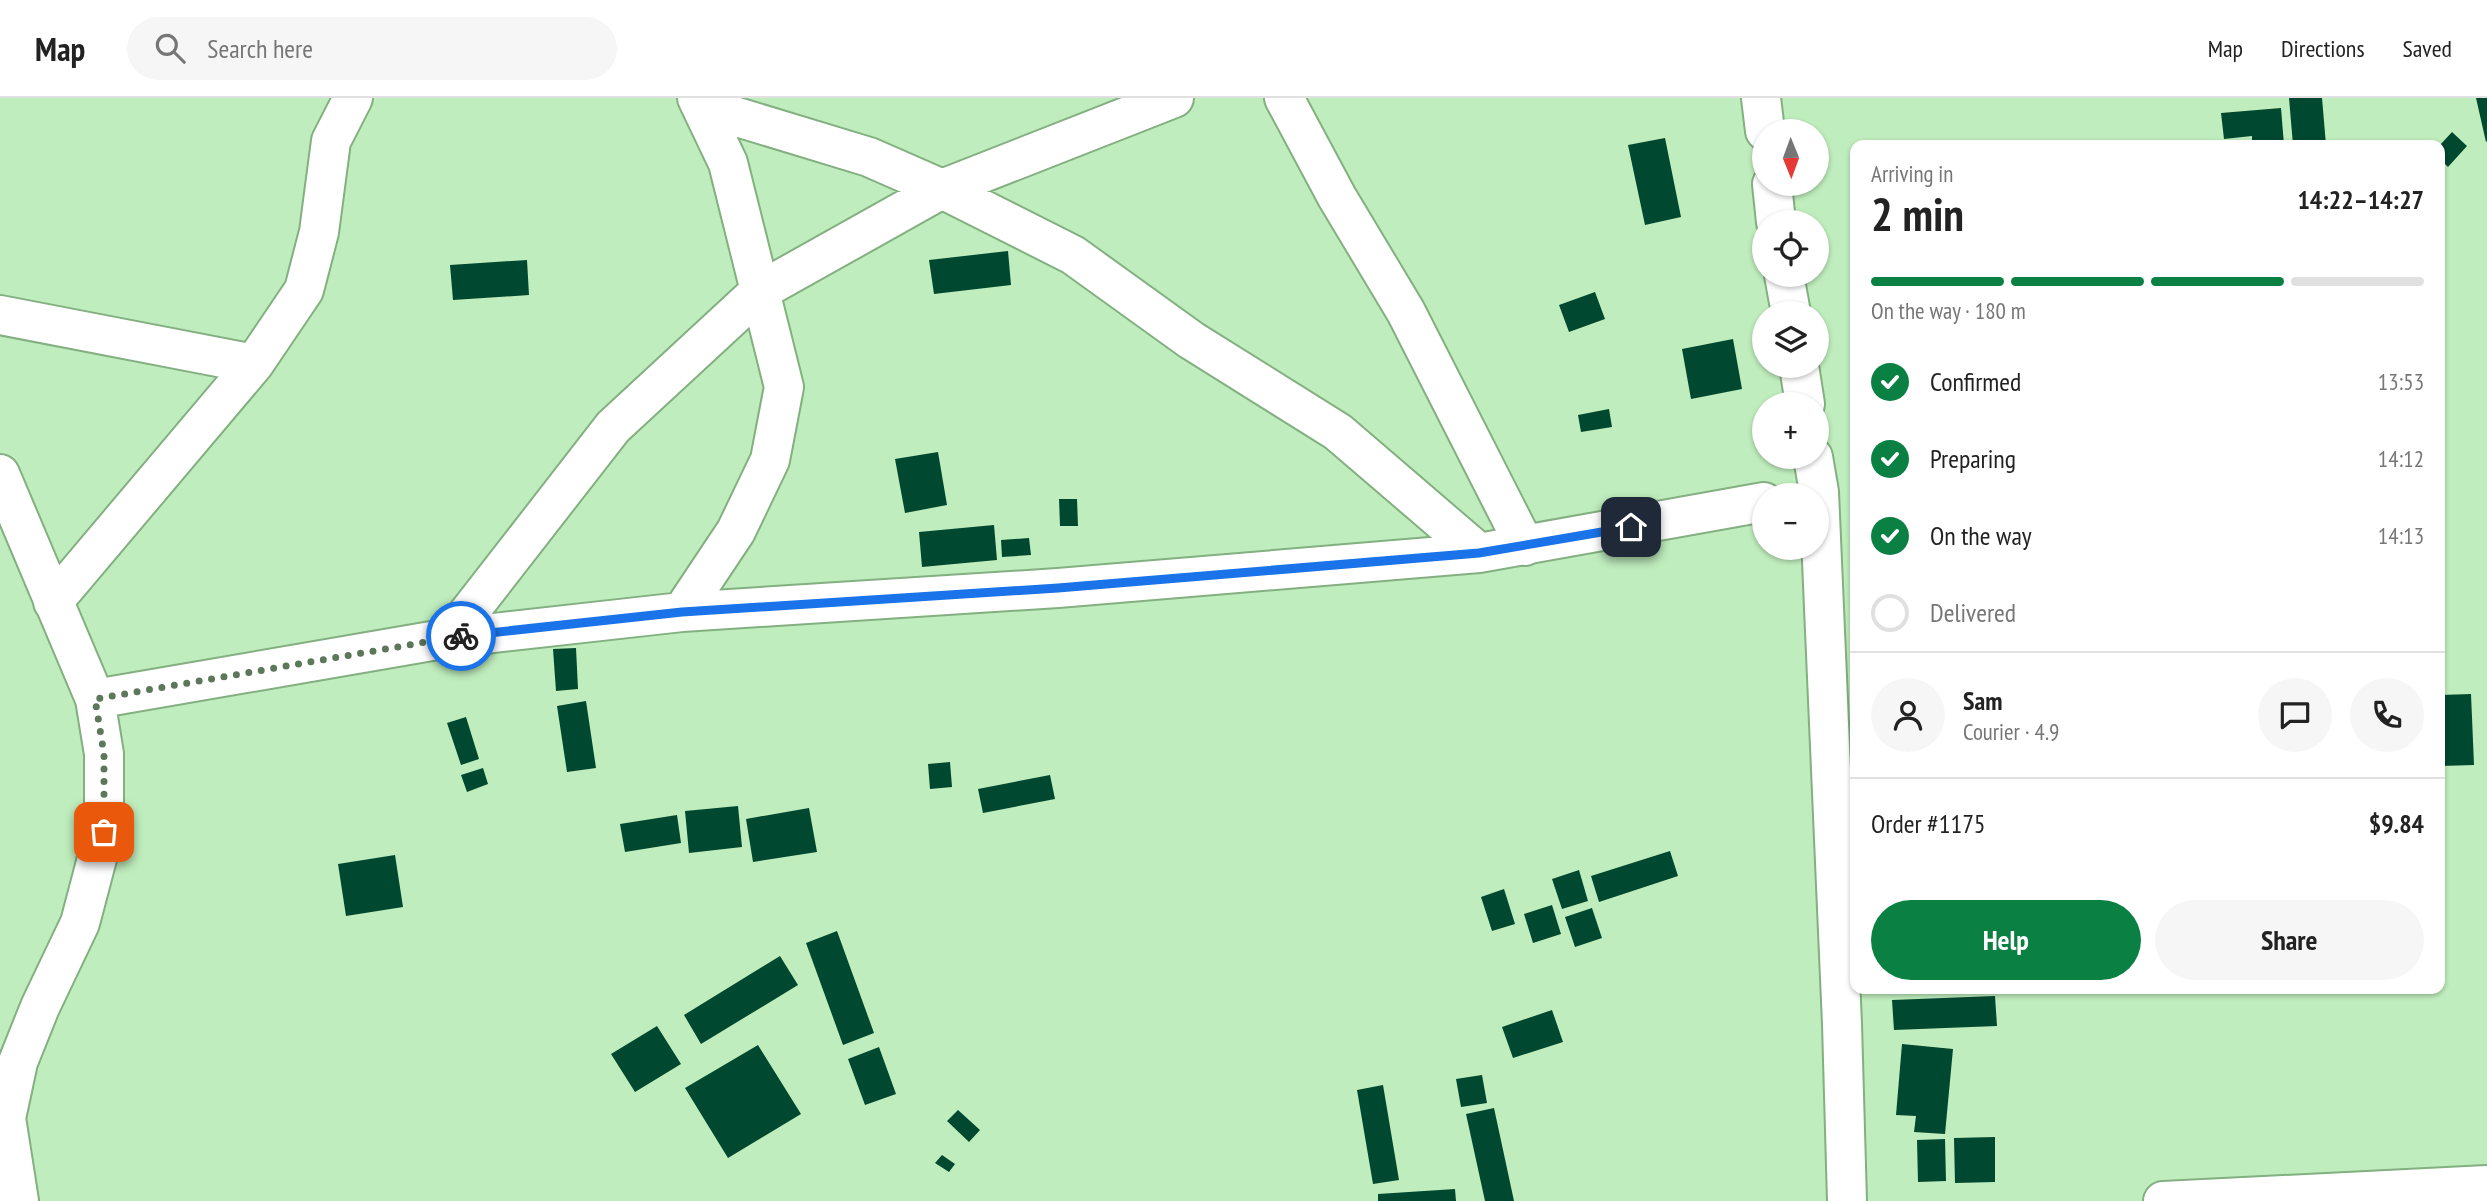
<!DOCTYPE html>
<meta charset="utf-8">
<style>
:root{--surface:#fff;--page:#f6f6f6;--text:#222;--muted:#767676;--line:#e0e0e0;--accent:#0b8043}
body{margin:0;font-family:"PT Sans Narrow",sans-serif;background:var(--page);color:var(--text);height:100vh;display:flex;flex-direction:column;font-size:26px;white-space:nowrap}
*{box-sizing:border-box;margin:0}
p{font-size:23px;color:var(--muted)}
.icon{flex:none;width:38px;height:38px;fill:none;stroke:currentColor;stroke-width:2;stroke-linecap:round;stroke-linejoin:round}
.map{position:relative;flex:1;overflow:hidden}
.side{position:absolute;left:1850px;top:42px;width:595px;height:854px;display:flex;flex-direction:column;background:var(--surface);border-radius:14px;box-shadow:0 2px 5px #0004}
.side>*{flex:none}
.needle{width:46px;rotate:179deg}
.tools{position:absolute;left:1752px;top:21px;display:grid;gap:14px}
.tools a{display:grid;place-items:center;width:77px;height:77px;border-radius:50%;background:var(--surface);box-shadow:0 2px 5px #0004;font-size:35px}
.pin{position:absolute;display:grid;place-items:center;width:60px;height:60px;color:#fff;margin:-30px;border-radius:14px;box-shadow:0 4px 10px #0006}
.courier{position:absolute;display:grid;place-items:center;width:70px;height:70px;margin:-35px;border:5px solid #1a73e8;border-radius:50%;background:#fff;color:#222;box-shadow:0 2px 9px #0007}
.head em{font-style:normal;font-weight:800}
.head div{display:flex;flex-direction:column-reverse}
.head{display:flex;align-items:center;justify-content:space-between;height:119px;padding:0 21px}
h1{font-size:46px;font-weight:800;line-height:52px}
.bar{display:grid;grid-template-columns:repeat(4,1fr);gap:10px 7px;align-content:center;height:84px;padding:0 21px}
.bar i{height:9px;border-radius:5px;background:var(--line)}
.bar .active{background:var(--accent)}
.bar p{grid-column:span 4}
.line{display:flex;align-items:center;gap:18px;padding:0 21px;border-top:2px solid var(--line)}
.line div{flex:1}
.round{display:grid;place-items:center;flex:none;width:74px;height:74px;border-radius:37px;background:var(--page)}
ol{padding:0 21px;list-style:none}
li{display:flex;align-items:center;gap:21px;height:77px}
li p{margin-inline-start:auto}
li .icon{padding:7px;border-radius:50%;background:var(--accent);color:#fff;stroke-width:4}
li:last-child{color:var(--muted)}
li i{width:38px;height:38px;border:4px solid var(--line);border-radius:50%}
.primary-button{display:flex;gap:14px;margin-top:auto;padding:14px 21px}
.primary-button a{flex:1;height:80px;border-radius:42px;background:var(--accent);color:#fff;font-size:28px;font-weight:800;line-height:80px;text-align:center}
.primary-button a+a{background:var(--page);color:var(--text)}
header{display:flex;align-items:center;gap:42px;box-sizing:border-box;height:98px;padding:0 35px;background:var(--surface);border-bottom:2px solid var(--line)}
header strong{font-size:33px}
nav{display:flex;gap:38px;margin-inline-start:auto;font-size:24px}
.search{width:490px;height:63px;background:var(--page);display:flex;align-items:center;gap:18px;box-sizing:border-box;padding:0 24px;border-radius:38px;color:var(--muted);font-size:26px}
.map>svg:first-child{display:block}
.building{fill:#004830}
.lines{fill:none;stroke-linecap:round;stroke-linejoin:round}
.minor-casing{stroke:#83af81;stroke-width:42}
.minor{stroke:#fff;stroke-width:38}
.done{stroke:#5c775a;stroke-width:7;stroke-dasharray:0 12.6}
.route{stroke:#1a73e8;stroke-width:9}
</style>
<header>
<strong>Map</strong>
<div class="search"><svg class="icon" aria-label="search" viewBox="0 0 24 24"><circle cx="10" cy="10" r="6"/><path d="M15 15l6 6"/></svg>Search here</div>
<nav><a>Map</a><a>Directions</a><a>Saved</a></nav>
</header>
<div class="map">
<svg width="2487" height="1103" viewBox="0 0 2487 1103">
<rect width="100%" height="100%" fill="#bfedbd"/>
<path class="building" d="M2289 0H2322L2326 47H2293Z
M2476 0H2487V43L2486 44Z
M2281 10 2284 47H2252V38L2224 41 2221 15Z
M2452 34 2467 48 2448 69 2440 61V47Z
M1665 40 1681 119 1645 127 1628 47Z
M1008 153 1011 187 934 196 929 162Z
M527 162 529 197 453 202 450 167Z
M1595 194 1605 221 1569 234 1559 207Z
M1733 241 1742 291 1691 301 1682 251Z
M1609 311 1612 329 1581 334 1578 317Z
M938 354 947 407 905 415 895 361Z
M1059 401H1077L1078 428H1060Z
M994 427 997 462 922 469 919 434Z
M1029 440 1031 457 1002 459 1001 442Z
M576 550 578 591 556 593 553 551Z
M2471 596 2474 667 2440 668V597Z
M586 603 596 670 567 674 557 608Z
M466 619 479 661 461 667 447 625Z
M950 664 952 689 930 691 928 666Z
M483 670 488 686 467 694 461 677Z
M1050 677 1055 701 983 715 978 691Z
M738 708 742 749 689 755 685 713Z
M809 710 817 754 753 764 746 721Z
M677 717 681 745 625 754 620 726Z
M1670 753 1678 778 1599 804 1591 778Z
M395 757 403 809 346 818 338 766Z
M1579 772 1588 803 1562 811 1552 781Z
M1504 791 1515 826 1492 833 1481 799Z
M1552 807 1561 836 1533 845 1524 816Z
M1592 810 1602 840 1575 849 1565 819Z
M837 833 874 935 843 947 806 845Z
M780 858 798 887 701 946 684 917Z
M1995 898 1997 928 1894 932 1892 902Z
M1552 912 1563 944 1513 960 1502 929Z
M657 928 681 966 635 994 611 956Z
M1902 946 1953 951 1945 1036 1914 1034 1916 1018 1896 1017Z
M758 947 801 1016 728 1060 685 990Z
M879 949 896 996 865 1007 848 961Z
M1482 977 1487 1005 1461 1009 1456 981Z
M1383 987 1399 1082 1373 1086 1357 992Z
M1494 1010 1514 1103H1485L1466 1016Z
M958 1012 980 1032 969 1044 947 1023Z
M1995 1039V1084L1955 1085 1954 1040Z
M1945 1041 1946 1083 1918 1084 1917 1042Z
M942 1057 955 1066 949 1074 935 1065Z
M1455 1091 1456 1103H1378V1096Z"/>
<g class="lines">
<defs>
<path id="minor" d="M1284 0 1337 99 1406 214 1525 448
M1761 0 1765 33
M701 8 869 59 942 91 1073 157 1191 242 1338 334 1479 455
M1772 86 1776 124
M1784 177 1791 215
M0 217 254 266 304 192 319 134 331 43 353 0
M1799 268 1805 306
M1813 359 1819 394 1842 926 1847 1103
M0 376 95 601 104 656V734L80 825 40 909 18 964 6 1020 19 1103
M53 504 254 266
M682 514 736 433 770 362 784 289 728 65 697 0
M449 540 613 329 760 193 942 91 1174 0
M95 601 449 540 682 514 1058 490 1479 455 1764 404
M2163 1103 2487 1087"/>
</defs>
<use href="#minor" class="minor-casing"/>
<use href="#minor" class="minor"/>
</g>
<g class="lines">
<path class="done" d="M104 734V656L95 601 461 538"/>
<path class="route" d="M461 538 682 514 1058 490 1479 455 1631 429"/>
</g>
</svg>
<div class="tools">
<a><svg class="needle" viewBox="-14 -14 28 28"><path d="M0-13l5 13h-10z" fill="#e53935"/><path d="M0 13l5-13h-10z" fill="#767676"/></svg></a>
<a><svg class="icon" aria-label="locate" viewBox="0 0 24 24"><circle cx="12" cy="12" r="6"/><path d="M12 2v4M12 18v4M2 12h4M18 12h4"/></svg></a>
<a><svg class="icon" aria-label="layers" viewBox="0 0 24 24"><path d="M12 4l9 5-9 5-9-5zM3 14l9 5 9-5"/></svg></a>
<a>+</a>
<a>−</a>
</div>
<div class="pin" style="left:104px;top:734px;background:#ea580c"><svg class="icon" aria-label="bag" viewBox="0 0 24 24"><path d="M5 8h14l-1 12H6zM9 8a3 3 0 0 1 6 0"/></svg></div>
<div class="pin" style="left:1631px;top:429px;background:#1f2937"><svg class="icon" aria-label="home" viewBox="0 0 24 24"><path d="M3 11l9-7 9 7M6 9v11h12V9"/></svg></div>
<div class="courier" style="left:461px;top:538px"><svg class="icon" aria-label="bike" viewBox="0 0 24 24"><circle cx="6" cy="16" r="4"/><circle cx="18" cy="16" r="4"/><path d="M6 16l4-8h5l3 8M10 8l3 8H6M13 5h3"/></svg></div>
<section class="side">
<div class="head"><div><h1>2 min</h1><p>Arriving in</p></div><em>14:22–14:27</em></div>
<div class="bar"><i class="active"></i><i class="active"></i><i class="active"></i><i></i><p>On the way · 180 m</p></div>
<ol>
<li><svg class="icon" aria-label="check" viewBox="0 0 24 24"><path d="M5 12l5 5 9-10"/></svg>Confirmed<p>13:53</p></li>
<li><svg class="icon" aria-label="check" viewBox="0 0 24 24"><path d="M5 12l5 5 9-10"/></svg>Preparing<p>14:12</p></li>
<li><svg class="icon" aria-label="check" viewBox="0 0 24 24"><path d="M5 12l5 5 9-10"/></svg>On the way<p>14:13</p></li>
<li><i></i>Delivered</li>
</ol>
<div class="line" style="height:126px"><a class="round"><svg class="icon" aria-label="person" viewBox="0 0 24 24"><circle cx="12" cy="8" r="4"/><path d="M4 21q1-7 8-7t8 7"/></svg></a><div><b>Sam</b><p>Courier · 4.9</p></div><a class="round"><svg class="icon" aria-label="chat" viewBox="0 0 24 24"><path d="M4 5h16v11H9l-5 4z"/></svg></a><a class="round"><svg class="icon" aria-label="phone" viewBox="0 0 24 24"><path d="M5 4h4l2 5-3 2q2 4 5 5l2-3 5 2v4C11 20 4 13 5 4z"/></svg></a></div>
<div class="line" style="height:91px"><div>Order #1175</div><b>$9.84</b></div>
<div class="primary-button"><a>Help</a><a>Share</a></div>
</section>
</div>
